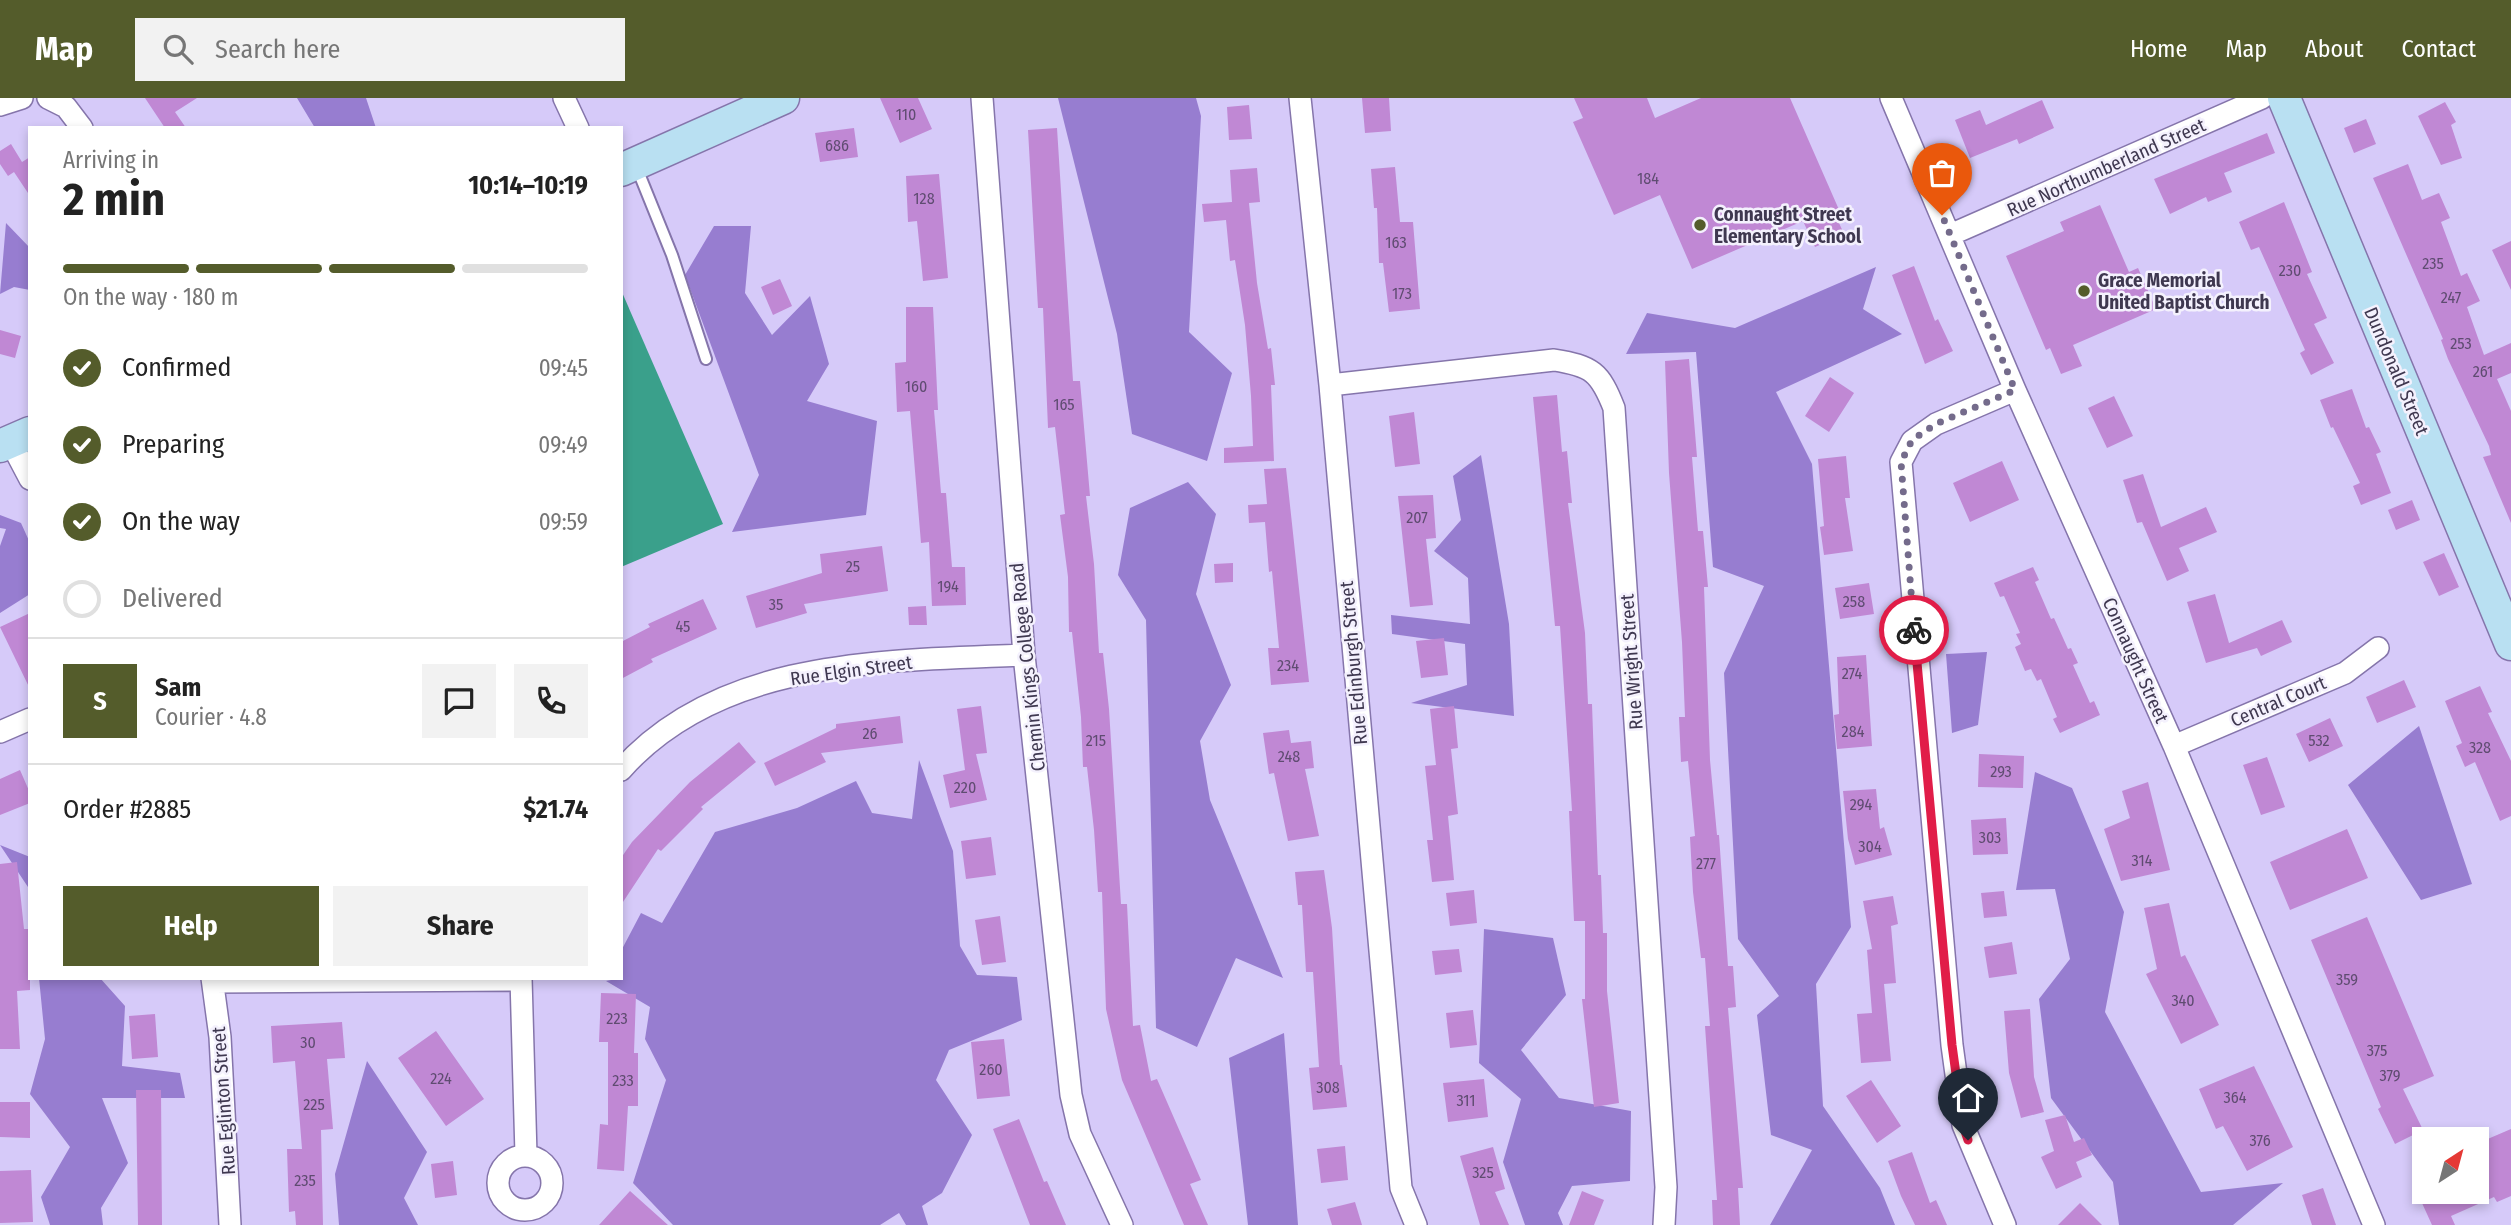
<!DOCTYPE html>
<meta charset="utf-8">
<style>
:root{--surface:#fff;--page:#f2f2f2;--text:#222;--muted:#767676;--line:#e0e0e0;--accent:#545c2b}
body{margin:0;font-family:"Fira Sans Condensed",sans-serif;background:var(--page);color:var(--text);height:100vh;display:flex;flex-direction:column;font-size:26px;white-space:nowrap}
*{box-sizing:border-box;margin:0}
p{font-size:23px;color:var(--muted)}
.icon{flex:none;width:38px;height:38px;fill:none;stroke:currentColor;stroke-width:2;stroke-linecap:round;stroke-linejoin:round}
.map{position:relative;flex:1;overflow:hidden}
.sheet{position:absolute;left:28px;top:28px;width:595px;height:854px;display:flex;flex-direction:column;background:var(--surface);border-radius:0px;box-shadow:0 4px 10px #0003}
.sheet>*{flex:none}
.needle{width:46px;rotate:36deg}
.controls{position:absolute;left:2412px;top:1029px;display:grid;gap:14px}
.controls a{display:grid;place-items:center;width:77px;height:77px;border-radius:0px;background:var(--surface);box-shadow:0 4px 10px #0003;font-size:35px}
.pin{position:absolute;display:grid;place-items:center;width:60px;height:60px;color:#fff;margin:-72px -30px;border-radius:50% 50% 50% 0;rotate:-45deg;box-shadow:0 0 7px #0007}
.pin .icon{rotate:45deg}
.courier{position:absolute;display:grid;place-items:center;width:70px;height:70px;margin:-35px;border:5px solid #e11d48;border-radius:50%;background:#fff;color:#222;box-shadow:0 2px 9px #0007}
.head em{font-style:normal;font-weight:700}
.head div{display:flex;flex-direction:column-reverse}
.head{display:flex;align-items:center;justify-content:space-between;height:119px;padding:0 35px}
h1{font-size:46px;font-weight:700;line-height:52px}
.bar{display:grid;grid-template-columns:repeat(4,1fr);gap:10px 7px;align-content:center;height:84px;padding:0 35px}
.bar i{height:9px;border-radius:5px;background:var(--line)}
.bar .current{background:var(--accent)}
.bar p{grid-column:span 4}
.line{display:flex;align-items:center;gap:18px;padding:0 35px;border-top:2px solid var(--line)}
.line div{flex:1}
.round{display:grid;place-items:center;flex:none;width:74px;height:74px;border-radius:0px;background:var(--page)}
ol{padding:0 35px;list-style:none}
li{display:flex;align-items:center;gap:21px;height:77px}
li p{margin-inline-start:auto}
li .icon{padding:7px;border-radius:50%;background:var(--accent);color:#fff;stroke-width:4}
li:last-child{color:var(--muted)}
li i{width:38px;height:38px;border:4px solid var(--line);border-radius:50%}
.action{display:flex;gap:14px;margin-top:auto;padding:14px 35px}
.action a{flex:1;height:80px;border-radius:0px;background:var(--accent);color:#fff;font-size:28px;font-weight:700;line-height:80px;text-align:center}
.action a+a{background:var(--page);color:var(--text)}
header{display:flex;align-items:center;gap:42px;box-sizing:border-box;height:98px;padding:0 35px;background:var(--accent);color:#fff}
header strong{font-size:33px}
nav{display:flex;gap:38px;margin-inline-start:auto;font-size:24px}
.search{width:490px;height:63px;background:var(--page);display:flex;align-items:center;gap:18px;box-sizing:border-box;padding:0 24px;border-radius:0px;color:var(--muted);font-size:26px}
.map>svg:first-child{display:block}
.forest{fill:#977dd0}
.water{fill:#3aa08b}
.building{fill:#c088d4}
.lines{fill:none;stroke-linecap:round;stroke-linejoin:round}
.lane-casing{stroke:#8575ab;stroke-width:14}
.street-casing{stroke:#8575ab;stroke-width:24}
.secondary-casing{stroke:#8575ab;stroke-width:35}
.lane{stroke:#fff;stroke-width:10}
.street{stroke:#fff;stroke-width:21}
.secondary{stroke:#b9e0f2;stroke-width:32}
.done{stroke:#746b8b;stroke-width:7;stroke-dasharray:0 12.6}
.route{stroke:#e11d48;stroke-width:9}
.poi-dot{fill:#545c2b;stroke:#f4f1fd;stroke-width:2.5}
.labels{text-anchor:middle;stroke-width:5;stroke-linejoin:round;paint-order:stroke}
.number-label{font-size:16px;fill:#5f4c71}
.street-label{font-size:19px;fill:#3f3850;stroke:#f4f1fd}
.poi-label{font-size:19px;font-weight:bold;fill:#3f3850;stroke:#f4f1fd;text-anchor:start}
</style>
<header>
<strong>Map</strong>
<div class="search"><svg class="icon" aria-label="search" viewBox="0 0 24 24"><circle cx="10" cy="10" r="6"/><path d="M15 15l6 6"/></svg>Search here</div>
<nav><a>Home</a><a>Map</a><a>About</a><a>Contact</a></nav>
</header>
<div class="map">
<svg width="2511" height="1127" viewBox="0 0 2511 1127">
<rect width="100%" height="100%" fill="#d6caf9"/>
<path class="forest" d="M297 0H366L376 30H315Z
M1058 0H1196L1201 18 1189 234 1232 275 1207 363 1132 336 1117 236Z
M6 125 30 150V192L14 189 0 196Z
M714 128H751L745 195 772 237 810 198 829 266 807 303 877 323 866 417 732 434 759 377 685 177Z
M1876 169 1863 211 1902 236 1776 294 1812 366 1851 829 1816 886 1823 1008 1880 1090 1895 1127H1770L1812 1052 1771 1037 1757 917 1779 898 1738 841 1724 575 1764 488 1713 469 1696 254 1626 256 1647 215 1735 230Z
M1481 357 1509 526 1514 618 1411 605 1467 587 1465 546 1392 536 1391 517 1470 526 1468 480 1434 453 1461 422 1453 378Z
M1188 384 1216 416 1196 496 1231 587 1200 643 1210 702 1283 880 1236 860 1197 949 1156 930 1146 522 1118 477 1130 410Z
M0 417 21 425 30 445V496L0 515V448L6 431 0 430Z
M1987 554 1978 627 1952 635 1946 556Z
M2419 628 2472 786 2421 802 2348 687Z
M919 662 953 753 960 848 977 877 1017 879 1022 922 949 952 936 982 972 1037 942 1095 922 1108 928 1127H906L899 1115 880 1127H673L633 1085 666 982 645 941 650 909 606 883 621 880V853L641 815 662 825 715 734 797 710 856 683 872 715 912 721Z
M2035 674 2072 690 2124 814 2105 914 2201 1094 2283 1085 2233 1127H2119L2113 1084 2051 1000 2039 901 2070 861 2055 791 2016 792Z
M0 747 30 759V792Z
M1484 831 1553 840 1566 897 1521 952 1559 1000 1631 1013 1630 1083 1572 1088 1558 1115 1563 1127H1525L1503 1064 1521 1001 1479 965Z
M39 880H100L125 908 122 968 180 975 185 1000H102L128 1065 101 1110 103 1127H50L41 1099 70 1049 30 996 45 941Z
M1284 935 1298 1127H1248L1229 960Z
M367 963 427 1054 404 1100 418 1127H339L335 1076Z"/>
<path class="water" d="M621 192 723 426 621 469Z"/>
<path class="building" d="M145 0H197L175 14 186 30H165Z
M880 0H918L932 31 900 45Z
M1362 0H1389L1391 33 1365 35Z
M1574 0H1647L1655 20 1701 0H1790L1840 114 1835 116 1844 136 1815 149 1803 123 1692 171 1660 97 1614 117 1573 24 1583 20Z
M2042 2 2054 30 2019 46 2017 41 1970 60 1955 22 1980 12 1986 27Z
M2445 4 2456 24 2451 27 2462 60 2441 67 2418 18Z
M1249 7 1252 41 1229 42 1227 9Z
M2366 21 2376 46 2354 55 2344 30Z
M854 30 858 59 820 64 815 35Z
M1057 30 1073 283H1080L1090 398H1086L1094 466 1099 555H1103L1109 611 1121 806H1127L1133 928 1140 927 1151 983 1157 981 1201 1082 1190 1086 1208 1127H1184L1122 982 1106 911 1102 794H1098L1094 732 1087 669H1083L1081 619 1072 534H1069L1068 479 1060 417 1065 416 1055 329 1048 330 1043 210H1038L1028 32Z
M2267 35 2275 55 2224 75 2232 94 2208 104 2206 99 2170 116 2154 81Z
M11 46 22 64 30 59V98L14 74 8 78 0 66V53Z
M2408 66 2422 102 2439 95 2450 120 2441 124 2461 178 2467 175 2480 203 2467 209 2484 257 2511 245V275L2497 281 2511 313V425L2483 359 2491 357 2489 348 2448 261 2441 242 2443 241 2373 80Z
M1395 69 1400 124H1413L1420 211 1389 214 1383 165H1379L1377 110H1374L1371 71Z
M1257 70 1260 104 1249 105 1257 185 1268 251 1271 250 1275 287H1271L1274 363 1224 365V350L1253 348 1251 298 1245 227 1235 162 1230 163 1226 122 1204 124 1202 106 1232 104 1230 72Z
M939 76 948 180 923 183 917 123 908 124 906 78Z
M2284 104 2312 174 2307 176 2327 220 2314 226 2334 265 2311 277 2300 255 2305 252 2259 149 2251 152 2239 124Z
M2100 107 2129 174 2138 170 2156 211 2073 247 2082 268 2061 276 2050 250 2046 252 2006 158 2064 133 2060 124Z
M2511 143V192L2492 152Z
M1914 168 1935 223 1938 221 1953 253 1925 266 1892 177Z
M780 181 792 208 773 217 761 189Z
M906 209H933L938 312H934L941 395H946L952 469H965L966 507 932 508 929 444 921 445 910 313 897 314 895 265 906 264Z
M0 232 21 238 15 260 0 256Z
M1689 261 1697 359H1692L1698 433H1703L1708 489H1704L1710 662 1717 737H1719L1728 868H1733L1736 909 1728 910 1743 1090H1738L1740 1127H1713L1712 1102H1717L1705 928H1710L1705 860H1701L1693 794 1690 739 1695 738 1688 663 1681 664 1679 619H1685L1682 544 1669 375 1665 263Z
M1830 279 1854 295 1829 334 1805 318Z
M2352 291 2366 330 2369 329 2381 354 2376 356 2391 395 2361 407 2353 388 2360 385 2333 329 2331 330 2320 302Z
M1557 297 1562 354 1567 353 1572 405H1568L1585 535 1588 606H1592L1598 777H1601L1603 835H1607V893L1619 1005 1594 1009 1582 901H1585V823H1574L1569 713H1572L1560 528H1555L1533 299Z
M2114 298 2133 338 2107 350 2088 310Z
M1414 314 1420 366 1395 369 1389 318Z
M1846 358 1850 400H1845L1853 453 1824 457 1820 429 1824 428 1818 361Z
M2002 363 2019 402 1970 424 1953 385Z
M1286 370 1309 584 1271 587 1268 550H1279L1272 473 1269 474 1265 424 1249 425 1248 407 1267 406 1264 371Z
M2143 376 2161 429 2206 409 2217 434 2179 450 2189 473 2167 483 2142 424 2137 425 2123 382Z
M1433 397 1436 440 1426 441 1433 507 1410 509 1398 398Z
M2412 402 2420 422 2396 432 2388 412Z
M882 448 888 493 804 506 807 515 756 530 746 498 822 475 820 456Z
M2444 455 2459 489 2439 498 2423 464Z
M1233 465V484L1215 485 1214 466Z
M2033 469 2039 482 2035 484 2051 521 2054 520 2068 551 2071 550 2078 565 2073 567 2090 605 2094 603 2100 617 2060 635 2053 621 2057 619 2041 581 2037 583 2031 571 2025 573 2015 549 2021 546 2016 536 2020 535 2004 498 2000 499 1994 485Z
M1869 485 1874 516 1840 521 1835 490Z
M2215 496 2229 545 2282 522 2292 544 2261 558 2257 550 2206 565 2187 504Z
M703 501 717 531 651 561 653 564 621 581V544L650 529 648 526Z
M926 508 927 527H909L908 509Z
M30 515V591L0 529Z
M1444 540 1448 577 1421 580 1416 543Z
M1866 557 1872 648 1837 651 1834 617 1839 616 1837 559Z
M2404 582 2416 609 2377 625 2366 599Z
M2480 588 2492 614 2488 615 2511 663V718L2500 723 2475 664 2465 669 2456 648 2462 645 2445 603Z
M981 608 987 655 976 656 987 702 950 710 943 677 965 672 957 611Z
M1454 608 1458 650 1451 651 1458 716 1448 718 1454 782 1432 784 1427 742H1433L1425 668 1436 667 1430 611Z
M900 618 903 645 821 655 826 664 775 688 764 665 836 630V626Z
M2330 620 2343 648 2309 664 2296 636Z
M1289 632 1291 645 1311 643 1314 670 1305 671 1319 738 1288 743 1274 675 1269 676 1263 635Z
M739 644 756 664 701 709 703 711 661 753 658 751 621 807V760L632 744 690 684Z
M1979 656 2024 658 2023 690 1978 689Z
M2267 659 2285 709 2261 717 2243 667Z
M20 672 30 695V705L0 717V681Z
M2148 684 2170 772 2121 783 2104 731 2130 720 2122 693Z
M1876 691 1880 731 1884 729 1892 757 1855 767 1848 741 1843 693Z
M2006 720 2008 756 1973 757 1971 722Z
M2347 731 2368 780 2290 812 2270 764Z
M991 739 996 777 966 781 961 743Z
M17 764 24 831H30V892L17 893 20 951H0V766Z
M1324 772 1332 830 1340 967H1342L1347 1009 1313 1012 1309 970 1319 969 1313 874H1306L1302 807H1298L1295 774Z
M1474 792 1477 825 1450 828 1446 795Z
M2004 793 2007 818 1984 820 1981 795Z
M1893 798 1898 826 1891 828 1896 885 1884 886 1891 963 1861 965 1857 916 1872 915 1867 852 1872 851 1863 803Z
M2169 805 2181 859 2185 857 2219 927 2181 946 2146 876 2157 871 2144 810Z
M1000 818 1006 864 982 867 975 822Z
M2367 819 2434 978 2403 991 2423 1032 2395 1046 2378 1011 2381 1009 2311 842Z
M2012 844 2017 876 1989 880 1984 849Z
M1459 851 1462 874 1435 877 1432 853Z
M601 895 636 896 634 955H638V1008H628L624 1073 597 1071 600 1026 608 1027V944H599Z
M2030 911 2034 979 2044 1014 2021 1020 2009 975 2004 913Z
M1473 912 1477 947 1450 950 1446 915Z
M155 916 158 959 132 961 129 918Z
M342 924 345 960 327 961 333 1031 321 1032 323 1127H296L295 1113 289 1114 287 1051H302L295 963 273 965 271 928Z
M436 933 484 1001 446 1028 398 960Z
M1004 941 1010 998 977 1001 971 944Z
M2254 968 2293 1049 2247 1073 2223 1028 2216 1031 2199 991Z
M1484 981 1488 1019 1448 1024 1443 985Z
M1871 982 1901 1028 1877 1045 1846 998Z
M136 992H161L162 1127H138Z
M0 1004H30V1040L0 1039Z
M2065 1017 2074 1044 2084 1040 2092 1057 2076 1064 2082 1079 2056 1091 2041 1059 2054 1053 2045 1022Z
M1019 1021 1044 1084 1047 1083 1066 1127H1030L993 1031Z
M2511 1031V1098L2497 1104 2494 1099 2451 1118 2455 1127H2432L2417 1094H2476V1046Z
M1345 1048 1348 1082 1321 1085 1317 1051Z
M1493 1049 1505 1091 1495 1094 1509 1127H1480L1460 1058Z
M1912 1054 1930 1105 1936 1102 1947 1127H1915L1901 1098 1888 1063Z
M453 1063 457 1097 435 1100 431 1066Z
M31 1072 33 1124 0 1125V1073Z
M2323 1090 2336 1127H2312L2302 1097Z
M630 1093 668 1127H599Z
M1582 1093 1604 1102 1594 1127H1569Z
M1355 1104 1362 1127H1332L1327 1111Z
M2080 1105 2102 1127H2058Z"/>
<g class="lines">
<defs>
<path id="lane" d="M636 68 672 157 706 261"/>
<path id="street" d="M48 0 66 9 82 30
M564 0 578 30
M982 0 1024 557 1071 997 1080 1036 1122 1127
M1300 0 1330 287 1401 1090 1416 1127
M1891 0 2015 292 2174 648 2374 1127
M0 7 22 0
M1950 137 2262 0
M1330 287 1554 262C1592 268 1600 274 1614 310L1666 1089 1664 1127
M10 343 30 381
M0 634 30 621
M2174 648 2345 575 2378 550
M621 672C720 560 886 563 1024 557
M212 880 220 939 230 1127
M521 880 526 1057
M213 884 521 882
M498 1085a27 27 0 1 1 54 0a27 27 0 1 1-54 0Z
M2005 1127 1963 1027 1952 947 1901 364 1912 343 1936 326 2015 292"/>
<path id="secondary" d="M2284 0 2511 546
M621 72 783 0
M0 348 30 335"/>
</defs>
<use href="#lane" class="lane-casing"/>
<use href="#street" class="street-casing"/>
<use href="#secondary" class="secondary-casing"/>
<use href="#lane" class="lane"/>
<use href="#street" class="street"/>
<use href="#secondary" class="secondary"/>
</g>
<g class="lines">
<path class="done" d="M1914 532 1901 364 1912 342 1936 326 2015 292 1942 117"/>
<path class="route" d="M1914 532 1952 947 1963 1027 1968 1042"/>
</g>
<g class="poi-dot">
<circle cx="1700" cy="127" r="7"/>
<circle cx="2084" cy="193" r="7"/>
</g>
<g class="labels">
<g class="number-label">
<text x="906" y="22">110</text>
<text x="837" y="53">686</text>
<text x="1648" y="86">184</text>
<text x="924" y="106">128</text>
<text x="1396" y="150">163</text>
<text x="2433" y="171">235</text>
<text x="2290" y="178">230</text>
<text x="1402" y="201">173</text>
<text x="2451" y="205">247</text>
<text x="2461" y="251">253</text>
<text x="2483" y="279">261</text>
<text x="916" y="294">160</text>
<text x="1064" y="312">165</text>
<text x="1417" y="425">207</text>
<text x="853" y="474">25</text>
<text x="948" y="494">194</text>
<text x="1854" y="509">258</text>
<text x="776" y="512">35</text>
<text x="683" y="534">45</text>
<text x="1288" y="573">234</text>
<text x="1852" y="581">274</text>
<text x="1853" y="639">284</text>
<text x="870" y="641">26</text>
<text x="1096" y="648">215</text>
<text x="2319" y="648">532</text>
<text x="2480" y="655">328</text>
<text x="1289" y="664">248</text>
<text x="2001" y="679">293</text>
<text x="965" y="695">220</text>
<text x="1861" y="712">294</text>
<text x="1990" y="745">303</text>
<text x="1870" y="754">304</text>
<text x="2142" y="768">314</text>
<text x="1706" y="771">277</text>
<text x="2347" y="887">359</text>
<text x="2183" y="908">340</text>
<text x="617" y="926">223</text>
<text x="308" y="950">30</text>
<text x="2377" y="958">375</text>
<text x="991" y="977">260</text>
<text x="2390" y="983">379</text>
<text x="441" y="986">224</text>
<text x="623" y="988">233</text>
<text x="1328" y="995">308</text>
<text x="2235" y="1005">364</text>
<text x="1466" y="1008">311</text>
<text x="314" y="1012">225</text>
<text x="2260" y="1048">376</text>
<text x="1483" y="1080">325</text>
<text x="305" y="1088">235</text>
</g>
<g class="street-label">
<text transform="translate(2106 69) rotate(-24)" y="7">Rue Northumberland Street</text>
<text transform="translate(2397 273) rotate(67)" y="7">Dundonald Street</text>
<text transform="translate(2136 562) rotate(66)" y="7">Connaught Street</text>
<text transform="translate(1631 564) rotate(-94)" y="7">Rue Wright Street</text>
<text transform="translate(1353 565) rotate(-95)" y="7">Rue Edinburgh Street</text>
<text transform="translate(1027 569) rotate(-96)" y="7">Chemin Kings College Road</text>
<text transform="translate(851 572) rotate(-8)" y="7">Rue Elgin Street</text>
<text transform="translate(2278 603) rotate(-23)" y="7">Central Court</text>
<text transform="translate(223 1003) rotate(-94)" y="7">Rue Eglinton Street</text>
</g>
<g class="poi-label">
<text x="1714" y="123">Connaught Street<tspan x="1714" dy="22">Elementary School</tspan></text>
<text x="2098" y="189">Grace Memorial<tspan x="2098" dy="22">United Baptist Church</tspan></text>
</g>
</g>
</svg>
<div class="controls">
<a><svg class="needle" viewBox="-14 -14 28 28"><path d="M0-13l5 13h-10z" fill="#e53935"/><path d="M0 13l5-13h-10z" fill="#767676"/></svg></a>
</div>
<div class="pin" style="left:1942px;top:117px;background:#ea580c"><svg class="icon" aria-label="bag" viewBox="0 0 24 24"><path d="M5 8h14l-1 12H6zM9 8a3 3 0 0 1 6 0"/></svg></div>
<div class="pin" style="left:1968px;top:1042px;background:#1f2937"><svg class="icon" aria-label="home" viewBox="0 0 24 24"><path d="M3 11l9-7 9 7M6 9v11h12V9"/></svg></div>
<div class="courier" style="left:1914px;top:532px"><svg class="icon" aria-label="bike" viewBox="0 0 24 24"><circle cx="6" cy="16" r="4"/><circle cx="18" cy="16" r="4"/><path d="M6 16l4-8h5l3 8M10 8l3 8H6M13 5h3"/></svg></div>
<section class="sheet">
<div class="head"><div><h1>2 min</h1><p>Arriving in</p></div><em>10:14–10:19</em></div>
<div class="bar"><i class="current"></i><i class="current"></i><i class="current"></i><i></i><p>On the way · 180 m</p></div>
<ol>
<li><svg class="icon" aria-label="check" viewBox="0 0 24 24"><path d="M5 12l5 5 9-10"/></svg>Confirmed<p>09:45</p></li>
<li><svg class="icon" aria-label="check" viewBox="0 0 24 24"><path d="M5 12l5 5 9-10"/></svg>Preparing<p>09:49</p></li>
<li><svg class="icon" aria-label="check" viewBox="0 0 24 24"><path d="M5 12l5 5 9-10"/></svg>On the way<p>09:59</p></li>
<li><i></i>Delivered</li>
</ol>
<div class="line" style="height:126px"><b class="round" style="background:var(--accent);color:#fff">S</b><div><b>Sam</b><p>Courier · 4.8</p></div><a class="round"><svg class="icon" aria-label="chat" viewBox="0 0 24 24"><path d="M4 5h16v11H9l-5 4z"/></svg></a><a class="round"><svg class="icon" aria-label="phone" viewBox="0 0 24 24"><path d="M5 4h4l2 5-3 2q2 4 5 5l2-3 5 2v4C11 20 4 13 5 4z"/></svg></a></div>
<div class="line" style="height:91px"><div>Order #2885</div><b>$21.74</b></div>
<div class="action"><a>Help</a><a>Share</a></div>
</section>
</div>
